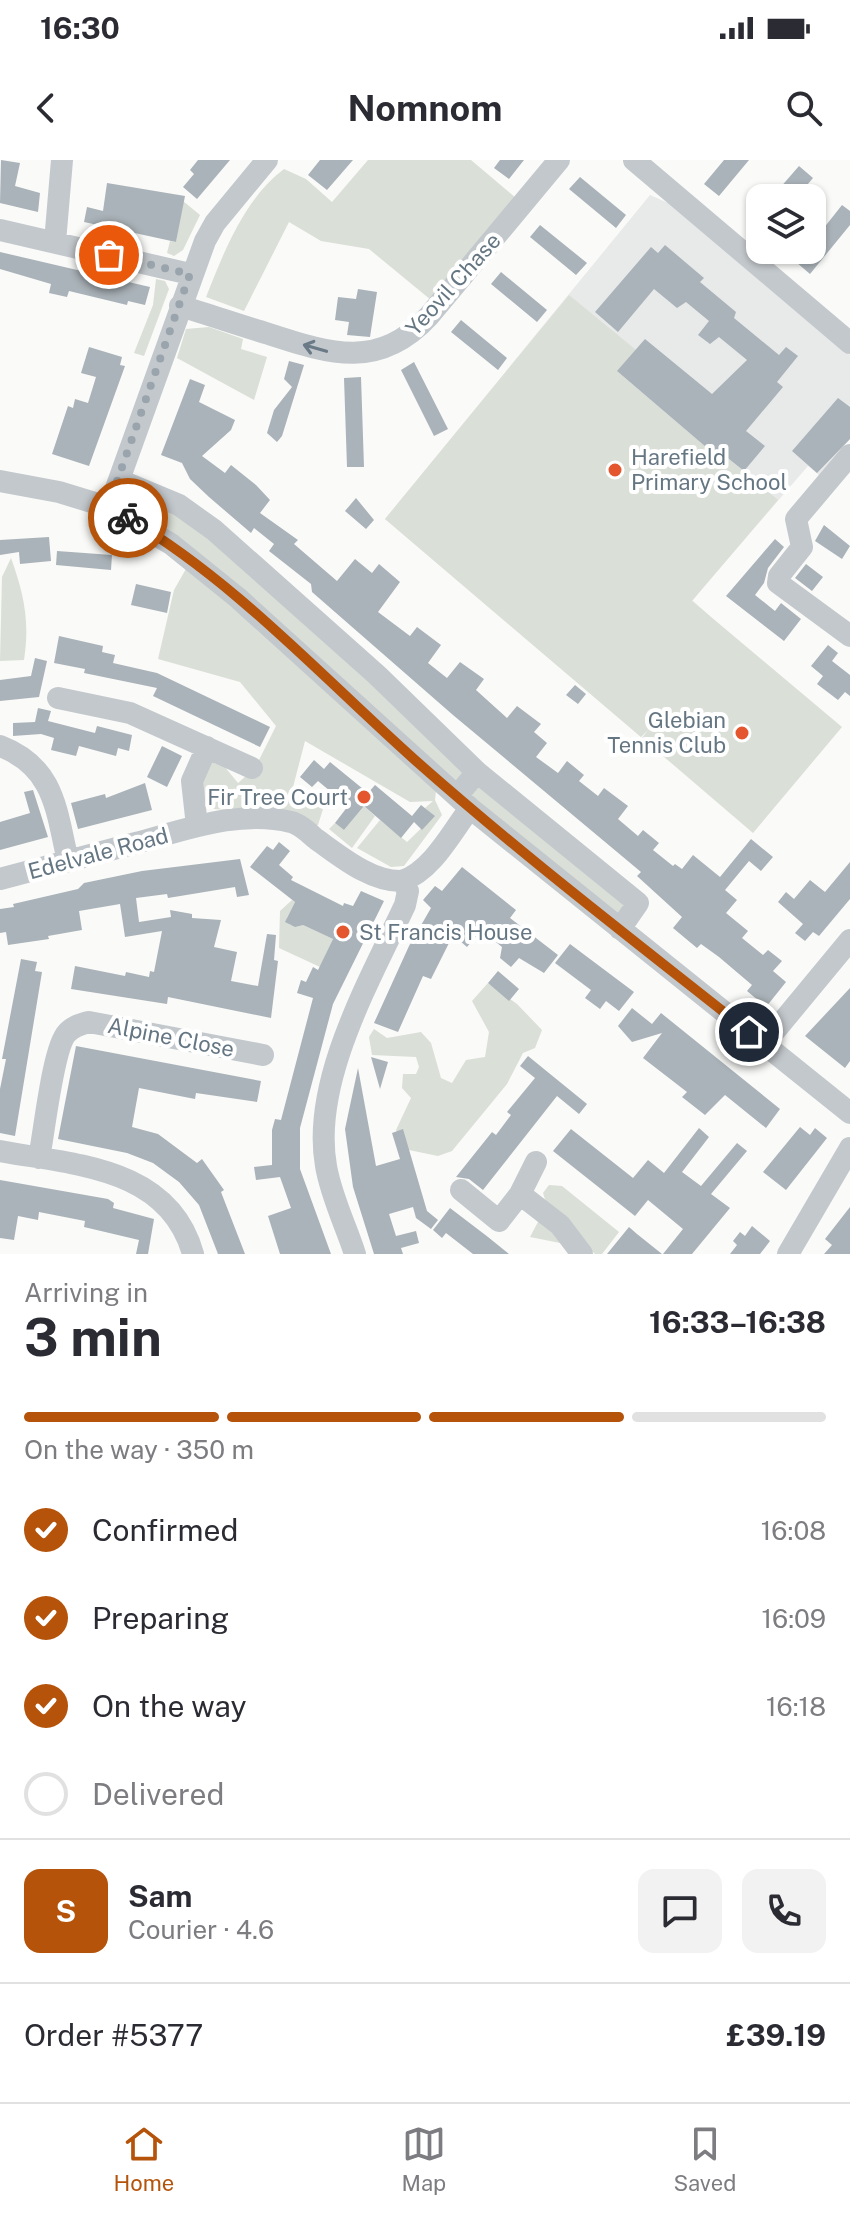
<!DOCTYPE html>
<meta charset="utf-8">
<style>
:root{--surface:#fff;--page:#f2f2f3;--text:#2b2b33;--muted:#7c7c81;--line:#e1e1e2;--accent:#b45309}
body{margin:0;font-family:"Public Sans",sans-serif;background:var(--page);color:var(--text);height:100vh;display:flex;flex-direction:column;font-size:30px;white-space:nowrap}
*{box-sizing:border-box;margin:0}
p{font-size:26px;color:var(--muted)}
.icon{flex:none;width:44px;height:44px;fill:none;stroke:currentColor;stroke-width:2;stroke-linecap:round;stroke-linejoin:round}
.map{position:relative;height:1094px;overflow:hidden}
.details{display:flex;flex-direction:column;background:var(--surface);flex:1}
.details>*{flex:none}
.controls{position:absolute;left:746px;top:24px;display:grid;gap:16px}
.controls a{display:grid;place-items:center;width:80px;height:80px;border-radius:16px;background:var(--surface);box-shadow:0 2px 6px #0004;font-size:40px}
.pin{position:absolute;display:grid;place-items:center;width:68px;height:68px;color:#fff;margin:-34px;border:4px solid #fff;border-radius:50%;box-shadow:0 2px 8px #0007}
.courier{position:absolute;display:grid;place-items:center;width:80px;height:80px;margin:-40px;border:6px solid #b45309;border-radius:50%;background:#fff;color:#222;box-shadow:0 2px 10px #0007}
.headline em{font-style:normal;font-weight:700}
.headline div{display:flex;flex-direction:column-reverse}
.headline{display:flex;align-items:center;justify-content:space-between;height:136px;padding:0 24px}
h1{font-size:52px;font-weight:700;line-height:60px}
.bar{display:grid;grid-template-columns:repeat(4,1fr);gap:12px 8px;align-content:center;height:96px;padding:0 24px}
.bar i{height:10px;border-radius:6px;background:var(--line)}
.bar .current{background:var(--accent)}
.bar p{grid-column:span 4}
.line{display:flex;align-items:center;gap:20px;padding:0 24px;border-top:2px solid var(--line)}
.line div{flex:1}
.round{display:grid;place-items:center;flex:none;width:84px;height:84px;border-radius:16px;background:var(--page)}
ol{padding:0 24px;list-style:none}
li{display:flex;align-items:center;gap:24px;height:88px}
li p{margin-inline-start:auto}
li .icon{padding:8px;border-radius:50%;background:var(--accent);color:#fff;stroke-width:4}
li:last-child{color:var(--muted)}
li i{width:44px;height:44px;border:4px solid var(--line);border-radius:50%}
.status{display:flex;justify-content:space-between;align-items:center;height:56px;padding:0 40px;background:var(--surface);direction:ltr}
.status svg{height:22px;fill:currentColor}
header{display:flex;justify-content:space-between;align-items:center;height:104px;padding:0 24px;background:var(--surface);font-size:36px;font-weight:700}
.tab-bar{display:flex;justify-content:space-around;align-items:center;height:112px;border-top:2px solid var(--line);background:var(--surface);font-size:22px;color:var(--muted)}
.tab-bar a{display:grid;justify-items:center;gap:4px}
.tab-bar .current{color:var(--accent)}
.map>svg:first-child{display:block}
.built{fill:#e8e9e9}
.green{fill:#dadfd7}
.building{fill:#aab3b9}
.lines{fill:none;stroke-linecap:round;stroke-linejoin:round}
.minor{stroke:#c3c8cc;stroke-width:22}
.oneway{stroke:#6a7a87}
.done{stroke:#99a4ac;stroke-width:8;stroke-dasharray:0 14.4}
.route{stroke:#b45309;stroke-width:10}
.poi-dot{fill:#e4572e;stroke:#fff;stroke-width:3}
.labels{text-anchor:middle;stroke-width:8;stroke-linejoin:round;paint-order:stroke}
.street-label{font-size:22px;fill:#657683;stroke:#fff}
.poi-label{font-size:22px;fill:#657683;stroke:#fff;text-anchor:start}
</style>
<div class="status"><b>16:30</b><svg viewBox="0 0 49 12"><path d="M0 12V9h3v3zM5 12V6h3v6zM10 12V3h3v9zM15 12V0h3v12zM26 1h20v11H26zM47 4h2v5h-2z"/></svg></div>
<header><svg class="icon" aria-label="back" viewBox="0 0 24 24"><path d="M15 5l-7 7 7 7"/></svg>Nomnom<svg class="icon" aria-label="search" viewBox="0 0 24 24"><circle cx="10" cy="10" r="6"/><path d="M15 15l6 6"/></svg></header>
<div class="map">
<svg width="850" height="1094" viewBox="0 0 850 1094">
<rect width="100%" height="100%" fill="#fafaf8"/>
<path class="built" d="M650 35 675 46 850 195V279L819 315 808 306 692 440 730 474 641 577 385 359Z"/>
<path class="green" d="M368 0H471L516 38 431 140 369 89 321 81 289 62 244 151 206 137C224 92 244 39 284 9L306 19 332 42Z
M183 41 200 55 183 90 174 96 167 93 170 81 176 82Z
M156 119 165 121 169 129 144 196 134 193 153 145Z
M569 135 636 190 618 212 720 299 724 295 778 340 692 441 842 567 753 673 642 578 648 570 641 577 385 359Z
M209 167 243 179 241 189 267 197 254 240 177 198 186 169Z
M119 320 179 345 638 743 620 769 437 621 435 640 442 655 404 706 391 707 357 688 380 660 407 682 434 656 425 648 433 641 410 642 305 581 292 631 296 645 313 641 323 649 318 665 308 668 261 652 214 649 200 640V613L208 601 224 606 238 623 255 608 276 566 240 522 158 499 174 430 191 400 108 347Z
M11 398C24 434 30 462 24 500L0 501 2 417Z
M364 646 375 656 352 688 329 669 335 663 344 670Z
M292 740 295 742 287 758 290 765H303L333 779 320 807 279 788 280 751Z
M488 823 517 844 542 870 535 888 523 893 507 924 452 991 438 996 404 989 396 970 411 938 402 928 403 914H416L419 907 416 897 372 895 369 877 374 869 387 878 421 872 431 883 441 918 452 923 466 900 485 897 489 872 472 841Z
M549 1025 562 1026 619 1072 602 1094H595C577 1078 549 1057 543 1033Z
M539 1060 558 1077 560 1083 530 1077Z"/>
<path class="building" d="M1 0 20 3 15 26 40 33 38 52 0 43Z
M198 0H230L197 39 183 27 194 14 190 10Z
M320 0H353L327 30 308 15Z
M500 0H524L509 19 494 8Z
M724 0H749L719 36 704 24Z
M799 6 813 18 796 38H789L779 29Z
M580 17 626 55 616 68 569 29Z
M107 23 185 36 176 82 84 62 87 47 103 51Z
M842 45 850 51V65L810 114 796 102 805 90H812V83Z
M540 65 587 103 576 115 530 77Z
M665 85 704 118 700 122 736 152 734 158 779 195 786 187 798 196 777 222 783 227 746 271 765 286 744 311 724 295 720 299 617 211 645 179 712 234 747 200 719 177 710 184 698 175 709 161 686 142 677 148 654 129 618 172 595 152 651 87 658 93Z
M0 92 150 127 145 145 128 141 127 145 69 131 67 137 49 133 51 124 0 109Z
M501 112 547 150 537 162 491 124Z
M358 129 377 132 370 177 347 175 349 162 335 160 338 137 356 139Z
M461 160 507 198 498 210 451 172Z
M89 187 122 197 120 205 125 206 89 306 52 294 68 246 73 248 75 239 88 243 96 217 81 213Z
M289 201 304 205 282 276 277 282 267 273 274 250 292 227 284 219Z
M414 202 448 269 434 276 401 210Z
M361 217 364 307H347L344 218Z
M190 219 205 225 199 242 235 260 231 270 202 296 225 313 231 305 256 325 270 340 260 353 298 380 294 384 337 421 355 399 372 413 379 404 400 422 378 452 410 476 417 467 441 485 428 503 447 518 460 502 484 519 476 530 507 558 517 546 541 564 534 572 547 583 536 597 558 613 567 601 584 615 579 621 598 636 604 628 628 646 618 659 638 676 643 670 659 683 653 690 673 706 675 704 682 709 693 695 720 717 751 679 773 697 761 711 749 701 725 730 737 740 726 753 748 771 742 778 763 795 768 790 782 801 773 811 786 822 766 847 747 831 752 825 719 797 701 784 697 788 673 768 682 757 637 716 641 712 453 555 312 432 311 424 269 391 274 384 254 368 251 373 209 337 190 319 182 303 161 295Z
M838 238 850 247V279L817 313 792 291Z
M356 338 374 360 366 369 345 351Z
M824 365 850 386 842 399 815 381Z
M49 377 51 401 20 404 19 392 0 395V380Z
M775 379 784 387 768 408 764 423 755 435 775 451 781 443 801 459 784 481 726 436Z
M57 391 112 395 111 410 56 405Z
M806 404 823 417 812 431 795 418Z
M136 424 171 432 167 453 131 445Z
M59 476 103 486 102 492 115 495 113 503 157 513 270 567 260 587 153 536 157 528 84 513 85 509 54 503Z
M828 485 838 493 832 501 850 515V536L845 532 838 540 817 524 823 516 811 506Z
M35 498 47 501 39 537 0 541V520L31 516Z
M575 525 586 534 578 544 566 535Z
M38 548 51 551 48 561 95 573 97 566 132 575 129 591 118 588 116 596 79 586 76 596 51 590 54 578 41 574 13 576V563L35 562Z
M162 586 182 596 167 627 147 617Z
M314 600 324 609 330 602 368 633 375 625 412 656 421 645 435 656 422 670 414 662 401 678 364 646 344 670 335 663 348 646 318 621 312 627 300 617Z
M145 623 152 650 78 669 71 643 105 634 106 638Z
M33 630 48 677 0 690V662L30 653 24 632Z
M279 682 290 691 279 705 293 717 291 720 343 746 344 743 353 746 361 731 384 741 333 844 300 968V1009L331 1094H280L268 1056 291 1048 280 1017 256 1020 254 1007 272 1005V970L275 959 281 960 313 838 297 833 301 820 306 822 313 807 318 810 333 779 303 765 295 767 285 762 295 742 250 707 267 686 273 690Z
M240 699 249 735 237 737 235 727 168 738 167 734 136 738 139 762 171 757 170 750 192 754V758L221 760 214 787 237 792 231 821 258 826 267 774 276 775 274 800 278 801 271 858 168 837 167 844 71 829 75 806 125 816 126 812 149 817 150 811 154 812 162 771 125 777 120 744 79 751 82 770 48 776 49 779 8 785 6 772 0 773V749L14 747 13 744 78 729 84 723 142 711Z
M850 702V739L819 776 813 772 805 781 795 773 803 764 778 742 786 732 794 739 810 720 825 732Z
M462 707 516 750 510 758 558 795 544 813 519 798 511 807 500 798 502 787 481 770 467 787 453 775 431 819 423 816 398 872 374 863 409 786 431 748 423 740 435 726 442 731Z
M570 784 634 832 619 851 606 841 600 849 585 838 591 830 555 803Z
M21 799 37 802 35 811 42 812 15 976 0 973V929L6 899H2Z
M498 811 519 829 509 841 488 823Z
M850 828V901L845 908 805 876Z
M632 848 652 864 661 853 780 949 766 968 725 935 705 955 682 937 687 932 643 898 662 873 632 882 618 866Z
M76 886 261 921 257 942 196 933 195 939 139 928 132 967 158 974 197 1003 202 999 224 1030 221 1032 245 1094H218L199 1045 179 1022 153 1003 127 993 58 979Z
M528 896 587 944 579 954 557 936 483 1030 469 1019 456 1017 492 972 496 975 511 955 507 952 535 918 520 906Z
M371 897 388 902 380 929Z
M358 908 376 1006 400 999 392 973 403 969 427 1051 438 1060 431 1069 416 1058 413 1047 389 1054 396 1076 416 1071 419 1083 401 1088 403 1094H374L353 1027 345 969Z
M800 967 810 975 815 968 827 978 786 1030 763 1012Z
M699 968 709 977 682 1012 701 1026 737 983 747 991 711 1034 730 1048 692 1094H663L683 1069 648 1040 635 1056 553 991 571 969 633 1018 648 1000 664 1013Z
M0 1020 108 1039 114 1043 113 1048 154 1059 148 1094H136L139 1080 84 1067 85 1061 39 1052 38 1060 18 1056 14 1080 0 1078Z
M850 1047V1094H824L832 1085 825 1079Z
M450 1048 488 1077 509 1094H473L446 1073 442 1078 433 1070Z
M752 1066 770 1081 760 1094H730L737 1085 733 1081 740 1072 745 1076Z
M629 1067 637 1074 662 1094H607Z"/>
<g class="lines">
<path class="minor" d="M634 0 850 183
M0 70 190 114
M55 82 62 0
M180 146C210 155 239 165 269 174 331 194 379 210 429 156L559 0
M850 295 796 359 802 387 779 416 778 423 850 476
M119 320 179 345 214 370 377 515 477 612 457 636
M0 321 59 332 108 347 171 384 238 438 470 648 850 953
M115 331 205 81 215 63 267 0
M58 538 130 553 252 608
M0 586C55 607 56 650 68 701
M477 612 638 743 620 769
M197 666 192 621 207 587
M0 719C45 707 90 695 136 683 185 670 240 649 291 662 300 664 309 673 316 679 340 696 371 722 402 721
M764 884 850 780
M0 991C75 1005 169 1007 193 1094
M39 998C44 974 53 887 67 873 73 866 81 864 89 862L263 895
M461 1030 499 1061 520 1034 536 1002
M520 1034 560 1065 582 1094
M355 1094C346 1066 331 1036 326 1006 311 922 370 820 405 745L408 731 402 721C432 711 452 672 470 648
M788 1094 850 988"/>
</g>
<defs><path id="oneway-shaft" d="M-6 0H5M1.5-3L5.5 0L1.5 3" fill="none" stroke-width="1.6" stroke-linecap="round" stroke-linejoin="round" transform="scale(2)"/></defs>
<use class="oneway" href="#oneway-shaft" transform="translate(315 188) rotate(-164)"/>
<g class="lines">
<path class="done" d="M109 95 190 114 108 347 128 358"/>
<path class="route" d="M128 358C236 422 322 517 415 600 522 695 637 783 749 872"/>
</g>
<g class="poi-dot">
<circle cx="615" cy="310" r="8"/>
<circle cx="742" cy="573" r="8"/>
<circle cx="364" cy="637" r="8"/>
<circle cx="343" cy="772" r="8"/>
</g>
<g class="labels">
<g class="street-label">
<text transform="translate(453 124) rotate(-48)" y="8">Yeovil Chase</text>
<text transform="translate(98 693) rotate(-15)" y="8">Edelvale Road</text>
<text transform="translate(171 877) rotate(11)" y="8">Alpine Close</text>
</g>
<g class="poi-label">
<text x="631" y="305">Harefield<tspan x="631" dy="25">Primary School</tspan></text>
<text x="726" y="568" text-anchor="end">Glebian<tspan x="726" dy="25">Tennis Club</tspan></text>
<text x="348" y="645" text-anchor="end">Fir Tree Court</text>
<text x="359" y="780">St Francis House</text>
</g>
</g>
</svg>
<div class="controls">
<a><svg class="icon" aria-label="layers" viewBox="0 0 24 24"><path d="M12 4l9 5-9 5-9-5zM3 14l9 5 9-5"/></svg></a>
</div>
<div class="pin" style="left:109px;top:95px;background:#ea580c"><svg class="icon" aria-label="bag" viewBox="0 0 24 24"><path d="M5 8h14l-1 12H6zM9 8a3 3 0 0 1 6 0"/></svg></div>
<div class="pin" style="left:749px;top:872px;background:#1f2937"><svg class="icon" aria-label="home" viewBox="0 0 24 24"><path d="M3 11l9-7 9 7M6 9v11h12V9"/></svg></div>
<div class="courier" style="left:128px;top:358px"><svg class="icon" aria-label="bike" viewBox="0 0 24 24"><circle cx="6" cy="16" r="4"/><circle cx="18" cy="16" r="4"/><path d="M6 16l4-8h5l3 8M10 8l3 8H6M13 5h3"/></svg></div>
</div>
<section class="details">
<div class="headline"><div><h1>3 min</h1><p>Arriving in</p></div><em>16:33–16:38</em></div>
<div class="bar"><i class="current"></i><i class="current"></i><i class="current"></i><i></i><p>On the way · 350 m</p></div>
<ol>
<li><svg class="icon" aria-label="check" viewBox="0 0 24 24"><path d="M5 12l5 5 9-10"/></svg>Confirmed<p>16:08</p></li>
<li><svg class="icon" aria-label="check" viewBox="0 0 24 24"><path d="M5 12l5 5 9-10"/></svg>Preparing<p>16:09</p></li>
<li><svg class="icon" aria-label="check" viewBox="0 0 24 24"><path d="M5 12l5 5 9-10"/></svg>On the way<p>16:18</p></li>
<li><i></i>Delivered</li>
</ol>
<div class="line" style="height:144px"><b class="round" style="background:var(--accent);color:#fff">S</b><div><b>Sam</b><p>Courier · 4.6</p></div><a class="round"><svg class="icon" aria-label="chat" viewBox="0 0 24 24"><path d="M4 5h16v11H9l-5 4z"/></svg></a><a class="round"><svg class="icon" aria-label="phone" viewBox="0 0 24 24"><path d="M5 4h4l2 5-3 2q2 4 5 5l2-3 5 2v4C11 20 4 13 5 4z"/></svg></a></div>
<div class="line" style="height:104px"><div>Order #5377</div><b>£39.19</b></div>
</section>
<nav class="tab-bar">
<a class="current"><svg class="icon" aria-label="home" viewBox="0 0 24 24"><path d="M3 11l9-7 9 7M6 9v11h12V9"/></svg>Home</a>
<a><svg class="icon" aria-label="map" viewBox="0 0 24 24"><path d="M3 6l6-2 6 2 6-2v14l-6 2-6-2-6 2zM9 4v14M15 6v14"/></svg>Map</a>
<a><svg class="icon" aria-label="saved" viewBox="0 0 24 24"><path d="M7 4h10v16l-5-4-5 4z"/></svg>Saved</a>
</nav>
